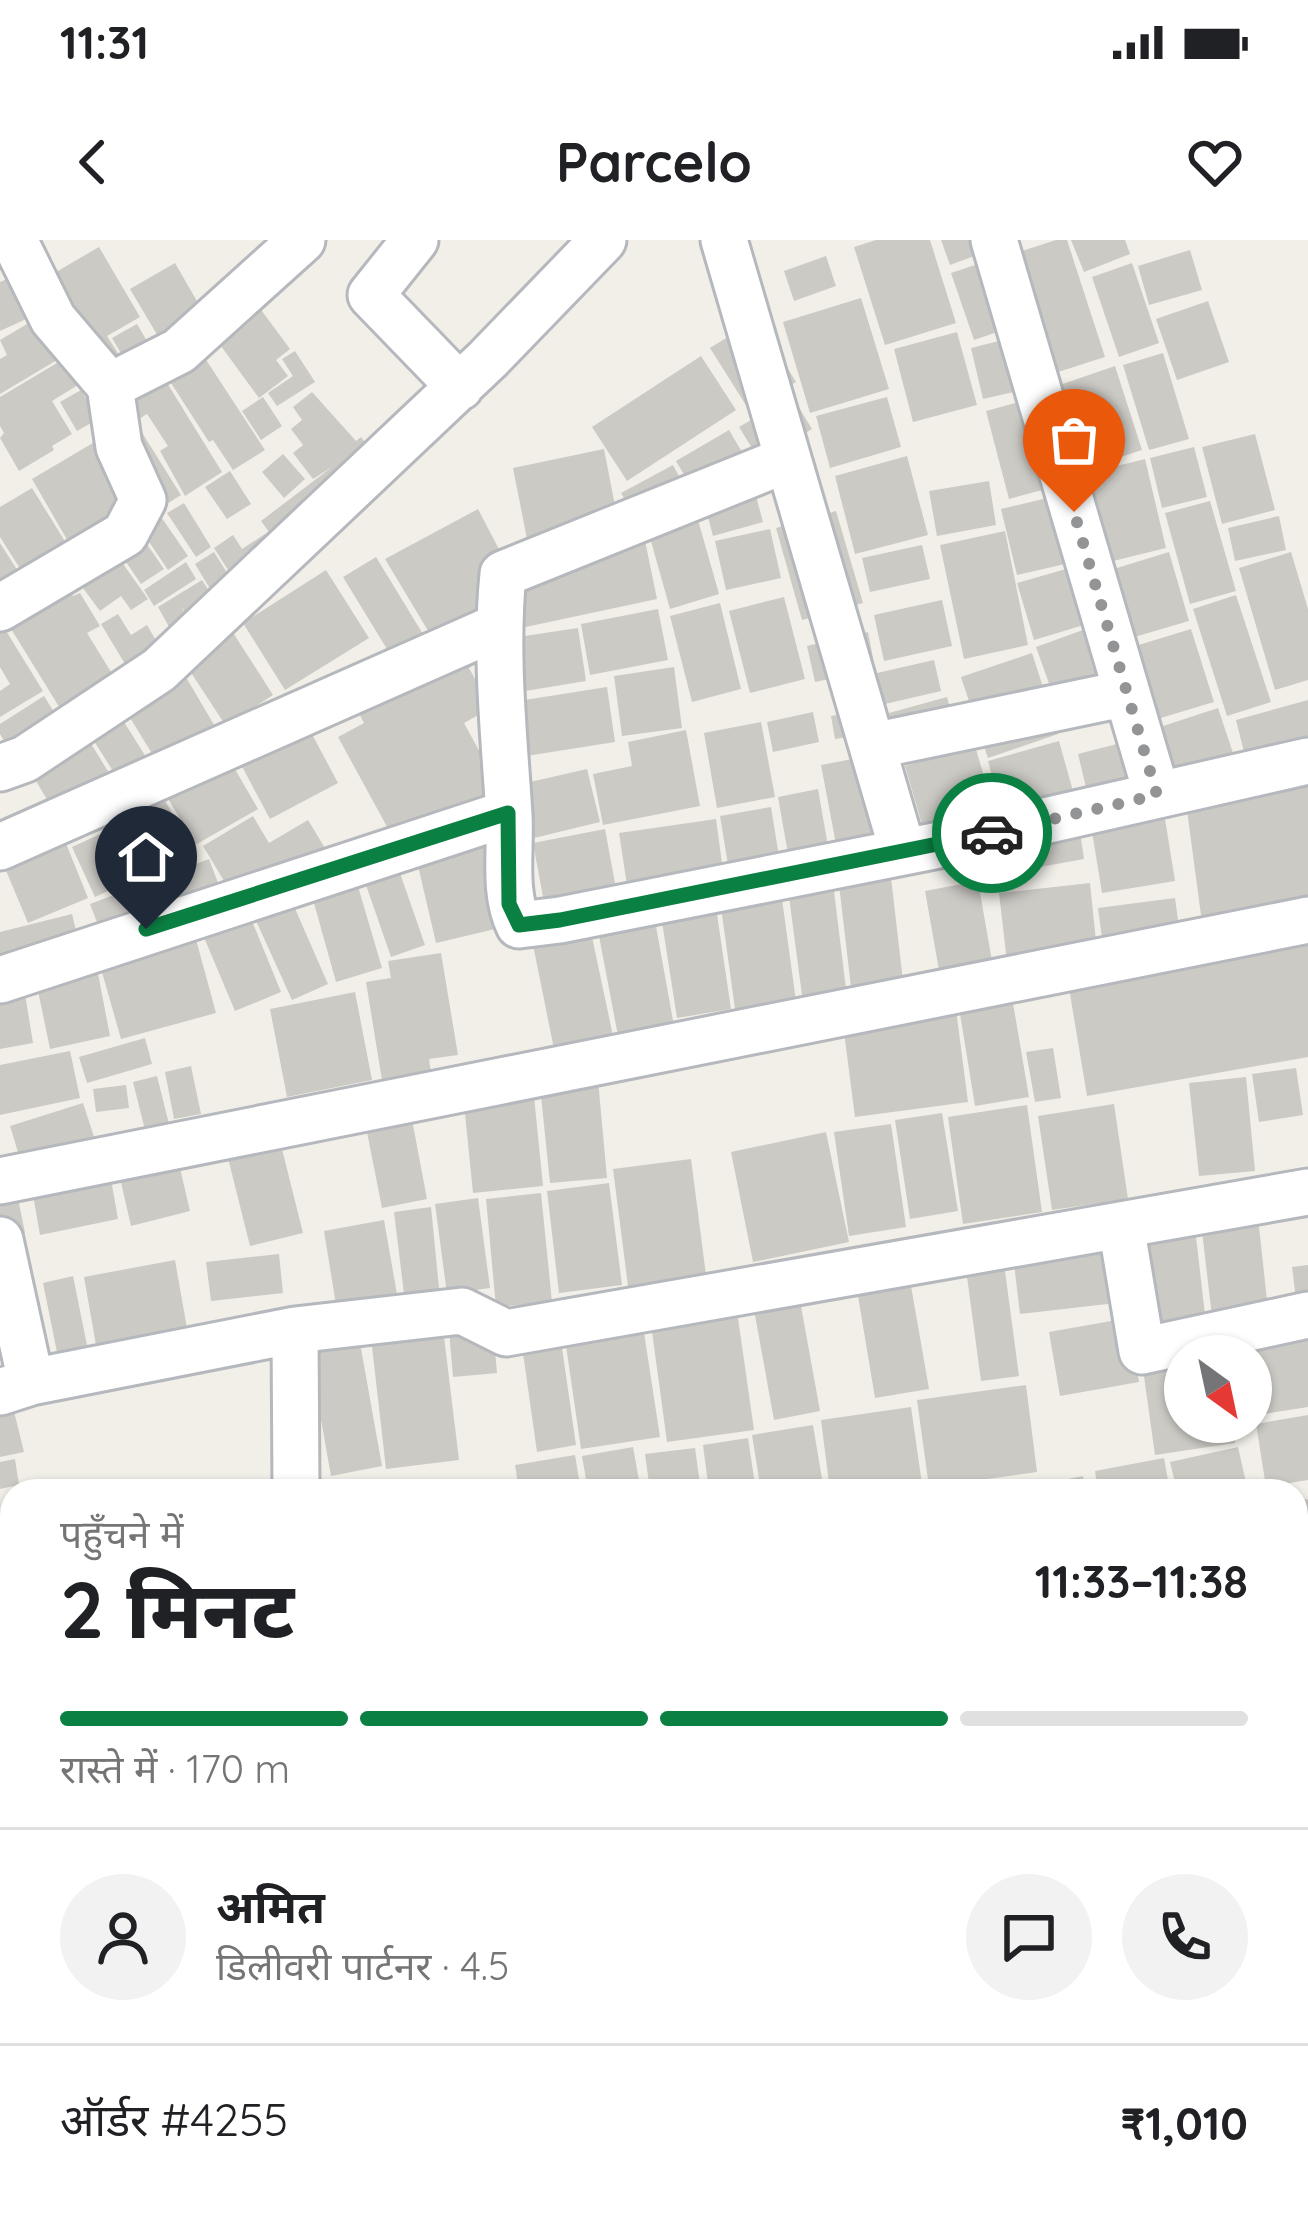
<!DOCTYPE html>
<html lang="hi">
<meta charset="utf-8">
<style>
:root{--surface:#fff;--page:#f2f2f2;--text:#202124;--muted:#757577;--line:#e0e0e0;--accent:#0b8043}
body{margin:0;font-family:Quicksand,"Noto Sans Devanagari",sans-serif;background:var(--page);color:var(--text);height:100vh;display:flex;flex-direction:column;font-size:45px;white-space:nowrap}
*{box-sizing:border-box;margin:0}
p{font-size:39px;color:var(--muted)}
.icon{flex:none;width:66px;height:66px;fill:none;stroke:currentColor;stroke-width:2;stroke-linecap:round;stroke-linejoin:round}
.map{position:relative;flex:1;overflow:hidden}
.sheet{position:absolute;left:0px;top:1239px;width:1308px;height:747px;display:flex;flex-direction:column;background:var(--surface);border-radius:36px 36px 0 0;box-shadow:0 3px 9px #0004}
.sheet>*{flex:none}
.needle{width:78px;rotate:147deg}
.controls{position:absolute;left:1164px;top:1095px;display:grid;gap:24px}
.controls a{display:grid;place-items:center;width:108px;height:108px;border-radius:50%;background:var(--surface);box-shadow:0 3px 9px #0004;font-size:60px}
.pin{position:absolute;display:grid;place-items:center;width:102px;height:102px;color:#fff;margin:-123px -51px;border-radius:50% 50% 50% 0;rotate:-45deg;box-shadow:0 0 12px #0007}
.pin .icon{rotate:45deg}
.courier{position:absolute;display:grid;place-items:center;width:120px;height:120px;margin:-60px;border:9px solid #0b8043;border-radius:50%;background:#fff;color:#222;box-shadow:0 3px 15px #0007}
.headline em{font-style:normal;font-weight:800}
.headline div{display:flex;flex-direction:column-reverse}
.headline{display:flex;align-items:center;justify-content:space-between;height:204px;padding:0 60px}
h1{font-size:78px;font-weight:800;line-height:90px}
.bar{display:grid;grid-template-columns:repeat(4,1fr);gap:18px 12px;align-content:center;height:144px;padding:0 60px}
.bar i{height:15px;border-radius:9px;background:var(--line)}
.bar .selected{background:var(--accent)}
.bar p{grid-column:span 4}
.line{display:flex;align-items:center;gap:30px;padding:0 60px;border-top:3px solid var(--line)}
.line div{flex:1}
.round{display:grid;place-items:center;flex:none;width:126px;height:126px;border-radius:63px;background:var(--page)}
.status{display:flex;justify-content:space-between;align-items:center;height:84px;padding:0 60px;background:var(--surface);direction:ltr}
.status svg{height:33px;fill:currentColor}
header{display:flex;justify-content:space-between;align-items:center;height:156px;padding:0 60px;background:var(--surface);font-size:54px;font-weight:800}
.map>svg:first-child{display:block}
.building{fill:#cccac5}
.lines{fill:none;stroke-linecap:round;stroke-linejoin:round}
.minor-casing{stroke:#b5b8bc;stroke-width:51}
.minor{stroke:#fff;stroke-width:45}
.done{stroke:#929495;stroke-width:12;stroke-dasharray:0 21.6}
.route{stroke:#0b8043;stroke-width:15}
</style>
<div class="status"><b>11:31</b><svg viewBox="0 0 49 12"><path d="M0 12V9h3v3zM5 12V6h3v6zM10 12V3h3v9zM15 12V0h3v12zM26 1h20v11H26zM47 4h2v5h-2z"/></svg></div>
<header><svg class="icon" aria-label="back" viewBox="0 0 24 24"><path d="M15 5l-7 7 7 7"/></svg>Parcelo<svg class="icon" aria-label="heart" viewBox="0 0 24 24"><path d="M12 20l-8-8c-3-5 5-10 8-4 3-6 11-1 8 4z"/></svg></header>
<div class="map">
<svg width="1308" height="1985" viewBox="0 0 1308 1985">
<rect width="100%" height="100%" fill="#f1efe8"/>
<path class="building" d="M876 0H930L956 83 885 105 854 7Z
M941 0H997L999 7 950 25Z
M1056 0H1067L1105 117 1058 132 1019 12Z
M1071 0H1125L1130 14 1084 32Z
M99 7 140 77 107 96 123 121 86 142 44 39Z
M1190 10 1202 50 1149 65 1138 26Z
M1005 15 1027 82 974 100 951 33Z
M826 16 836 46 794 61 784 31Z
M175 23 209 82 165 108 130 49Z
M1132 23 1159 103 1119 117 1092 37Z
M28 30 46 70 0 91V42Z
M861 58 889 149 810 173 783 82Z
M253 59 290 109 276 120 288 136 259 158 210 91Z
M1208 61 1229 122 1177 140 1156 79Z
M44 74 67 114 0 154V119L7 115 0 100Z
M757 79 796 142 749 170 710 108Z
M137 84 161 125 136 139 112 98Z
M957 92 977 165 913 182 894 109Z
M1027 94 1039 146 983 159 971 108Z
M197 106 265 210 233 230 213 200 209 202 162 129Z
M295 111 315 142 277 166 268 153 293 136 282 119Z
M1163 113 1189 199 1149 210 1123 125Z
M701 116 736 170 627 241 592 187Z
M67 117 83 142 52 161 72 194 52 206 54 210 19 231 0 198 4 193 0 186V157Z
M1115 126 1142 210 1081 230 1054 147Z
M164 138 222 232 185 256 160 211 168 206 147 174 136 181 125 164Z
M81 150 98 179 77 191 60 162Z
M312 152 356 201 361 197 391 236 286 315 261 281 332 227 313 239 293 213 303 205 291 189 302 180 293 167Z
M1049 154 1072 242 1009 259 986 171Z
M792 156 812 189 760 221 739 187Z
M263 157 282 186 261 200 242 171Z
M887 157 901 207 830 228 816 176Z
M136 183 181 255 154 272Z
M729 190 749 224 696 255 676 221Z
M1255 194 1275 270 1222 284 1202 207Z
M98 200 125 245 112 255 131 243 147 269 73 310 32 239Z
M1194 207 1207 257 1162 268 1150 218Z
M604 209 618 281 527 299 513 228Z
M283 214 305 239 284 258 262 232Z
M907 216 928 295 855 314 835 236Z
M1145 219 1166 308 1097 325 1076 236Z
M673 225 686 249 635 277 621 253Z
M230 231 251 264 227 279 205 247Z
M752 241 763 282 713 296 702 255Z
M989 241 996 285 937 296 929 251Z
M32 248 71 311 26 338 0 297V267Z
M1072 252 1087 319 1017 335 1001 269Z
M1210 261 1236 351 1190 364 1165 273Z
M184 263 211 307 196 317 167 273Z
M478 269 502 315 503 365 436 404 385 319Z
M157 271 188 316 168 330 145 296Z
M836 271 863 363 802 380 776 288Z
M1279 276 1286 310 1235 321 1228 288Z
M698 280 719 354 670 369 649 294Z
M770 289 781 338 726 350 715 301Z
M643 291 657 359 521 388 507 320Z
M1005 291 1028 405 964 419 940 305Z
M265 294 281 319 239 347 214 308 233 295 242 309Z
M142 297 164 329 141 344 120 313Z
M0 303 23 339 0 353Z
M922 305 930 339 870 352 862 318Z
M214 312 241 355 221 367 195 324Z
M1169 312 1189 381 1124 400 1104 332Z
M1291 312 1308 369V440L1275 450 1239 328Z
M116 314 148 359 131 370 121 356 100 371 77 340Z
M376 317 426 399 393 419 343 337Z
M186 322 196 339 154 366 144 350Z
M1087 323 1104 379 1034 400 1017 343Z
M55 328 73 356 80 353 100 386 87 393 119 445 66 478 0 371Z
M326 330 369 398 285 450 243 383Z
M202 340 219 366 192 382 181 366 191 385 173 394 158 367Z
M1236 355 1271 462 1227 476 1193 369Z
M784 357 805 439 750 453 729 371Z
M942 360 952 406 884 421 874 375Z
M720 363 741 449 692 462 670 376Z
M658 369 668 420 590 435 581 384Z
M118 374 131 395 147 385 158 404 125 424 101 384Z
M0 381 43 451 0 477V451L10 444 0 427Z
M1105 382 1134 463 1065 488 1036 407Z
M578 388 586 441 513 453 504 399Z
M1191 389 1214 462 1154 480 1132 407Z
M232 391 273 455 226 486 184 422Z
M868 392 875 429 815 442 807 406Z
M501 409 469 428 491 468 464 483 500 549 397 605 338 497 364 483 347 450Z
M1032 413 1058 494 988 518 961 437Z
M934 420 941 451 885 464 877 433Z
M177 422 223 500 165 535 118 458Z
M674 427 682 488 622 496 614 436Z
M607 447 615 502 520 517 512 462Z
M44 456 62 485 13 516 0 494V484Z
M947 457 955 486 897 503 889 473Z
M1308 460V516L1249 532 1236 480Z
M114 466 151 525 121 544 84 485Z
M297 466 338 543 270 579 229 502Z
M879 467 884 491 835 499 831 476Z
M1218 468 1242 540 1175 562 1151 490Z
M813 472 819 502 773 512 767 482Z
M761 482 775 557 717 568 704 493Z
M82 489 125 559 68 594 25 523Z
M686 490 700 566 603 585 593 534 632 526 628 502Z
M1144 497 1155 544 1089 560 1078 514Z
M1059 501 1080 576 1008 596 988 521Z
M975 506 1001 594 931 615 905 526Z
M895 511 861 534 876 612 839 620 821 525Z
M225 512 258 569 195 605 162 548Z
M1308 528V675L1203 690 1186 563Z
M587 529 600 582 530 599 517 545Z
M157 547 197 616 169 632 129 562Z
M818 549 833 635 793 642 778 557Z
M1161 554 1175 641 1102 653 1088 567Z
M771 567 782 635 731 643 720 576Z
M253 576 269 603 308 580 331 618 242 671 203 606Z
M514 576 538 679 436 703 412 600Z
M135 578 158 628 95 657 72 607Z
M716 579 725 645 629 658 619 593Z
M605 589 618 659 546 673 533 603Z
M1080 592 1084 619 996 635 991 608Z
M63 596 88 658 28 683 2 621Z
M393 613 425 705 391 717 359 625Z
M209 619 227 667 108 711 90 664Z
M890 629 903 741 851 747 838 636Z
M978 641 992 721 939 730 925 651Z
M357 643 382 728 336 742 312 656Z
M833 643 847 757 803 763 788 649Z
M1090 643 1097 711 1007 722 999 653Z
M781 652 796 761 735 769 720 660Z
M714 654 731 769 677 778 659 663Z
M290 657 328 744 292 760 253 674Z
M1175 658 1181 702 1104 713 1098 668Z
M652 664 674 786 618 796 595 675Z
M72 674 82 715 0 735V692Z
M250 676 281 752 235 771 203 695Z
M588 678 613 796 554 809 530 690Z
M1308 688V817L1087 856 1066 730Z
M194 692 216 773 121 799 98 718Z
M441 713 458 815 429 819 431 832 382 840 366 742 391 738 388 721Z
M96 723 110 796 50 809 35 736Z
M1008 734 1029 857 975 866 955 743Z
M23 742 33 803 0 809V746Z
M355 752 372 840 287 857 270 769Z
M954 754 968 862 855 877 841 769Z
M145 798 152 824 87 843 79 817Z
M1053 808 1061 858 1035 862 1026 812Z
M70 811 80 858 0 875V825Z
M191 826 201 874 174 879 165 832Z
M1296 828 1303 875 1259 882 1252 834Z
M157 836 170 888 146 894 133 842Z
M532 836 543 946 473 953 462 844Z
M1246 837 1255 931 1199 936 1189 843Z
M598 840 607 938 550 943 540 846Z
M126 845 129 868 96 872 93 849Z
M407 853 427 959 382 968 361 862Z
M83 863 99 912 25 935 10 886Z
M1114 864 1128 959 1052 970 1038 876Z
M1027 865 1042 972 963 984 948 877Z
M942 873 958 971 910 979 895 880Z
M891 884 906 987 849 996 834 892Z
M276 885 303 993 250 1006 223 898Z
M826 892 849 1002 753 1022 731 912Z
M176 911 190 971 131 986 117 925Z
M691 919 706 1035 628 1046 613 929Z
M11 924 25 993 0 998V926Z
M109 928 118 979 40 995 31 943Z
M609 943 622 1045 559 1053 547 951Z
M541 953 552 1062 496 1067 486 959Z
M478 958 490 1048 447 1054 435 964Z
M1256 959 1270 1088 1214 1094 1199 965Z
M1192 962 1207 1092 1147 1099 1132 969Z
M431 967 440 1058 405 1062 394 972Z
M1114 977 1125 1062 1020 1074 1010 990Z
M384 980 398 1060 337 1071 324 991Z
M1001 1001 1019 1136 981 1141 963 1007Z
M279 1014 283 1053 211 1061 206 1022Z
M175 1020 188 1094 97 1111 84 1037Z
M907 1023 929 1149 875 1158 854 1032Z
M1308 1025V1074L1298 1075 1292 1027Z
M73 1036 89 1115 59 1122 43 1043Z
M797 1044 820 1171 774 1180 751 1053Z
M491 1063 497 1133 453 1137 447 1068Z
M736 1064 754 1190 667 1202 650 1077Z
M641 1073 660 1197 581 1209 563 1085Z
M1128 1078 1139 1142 1060 1156 1049 1092Z
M442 1080 459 1220 386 1229 370 1089Z
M558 1080 576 1205 537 1212 519 1085Z
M357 1086 382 1226 331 1236 306 1095Z
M1308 1088V1167L1251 1176V1116H1239L1236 1099Z
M1141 1115 1185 1116V1182H1232L1235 1203 1155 1215Z
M1026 1145 1037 1232 929 1247 917 1160Z
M11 1159 24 1212 0 1217V1162Z
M911 1167 923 1251H830L821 1180Z
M1308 1175V1240L1266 1247 1256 1184Z
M813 1185 824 1251H761L752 1195Z
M748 1198 756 1251H709L703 1205Z
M633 1207 641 1251H588L582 1216Z
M1238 1207 1248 1251H1177L1170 1222Z
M695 1208 701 1251H650L645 1214Z
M575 1215 581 1251H519L515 1225Z
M1164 1218 1170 1251H1098L1095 1231Z
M15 1219 19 1245 0 1249V1222Z
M1083 1236 1085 1251H993V1248L1016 1245 1017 1249Z
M1308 1259V1326L1296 1328V1261Z
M0 1324 12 1325V1402L0 1401Z
M1308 1333V1401L1296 1403V1335Z
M1308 1407V1448L1296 1450V1408Z
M1308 1463V1523L1302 1524 1296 1465Z
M1308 1529V1589L1306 1590 1296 1532Z
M1308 1591V1641L1296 1643V1593Z
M1308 1687V1773L1296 1775V1689Z
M1308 1780V1836L1296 1837V1782Z
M1302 1937 1308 1985H1222L1220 1974H1296V1938Z
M654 1974H692L694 1985H602Z
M778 1974H875L876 1985H780Z
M940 1974H1038L1040 1985H942Z
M1043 1974H1091L1092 1984 1045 1985Z
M1186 1974H1211L1212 1985H1134Z"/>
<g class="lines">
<defs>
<path id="minor" d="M415 0 371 55 460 147
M724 0 903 612
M994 0 1157 555
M110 146 179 111 302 0
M788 219 503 334C495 414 504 494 509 575 511 612 503 652 519 685L560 680 939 605 1308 521
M0 368 125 294 143 260 119 207 110 146 53 79 14 0
M873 506 1127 453
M0 528 25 519 159 430 488 119 603 0
M0 607 497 387
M0 740 509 573
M0 941 1308 680
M1121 985 1142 1111 1308 1075
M0 1000 31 1142
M295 1090 462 1071 506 1093 1308 952
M0 1152 31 1142 295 1090 296 1251
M0 1542 12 1559
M1296 1574 1308 1573
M0 1780 12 1783
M1296 1838 1308 1835
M207 1974 216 1985
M412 1974 421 1985
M535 1985 575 1974"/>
</defs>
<use href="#minor" class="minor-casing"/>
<use href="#minor" class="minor"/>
</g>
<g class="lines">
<path class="done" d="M992 593 1157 555 1074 272"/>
<path class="route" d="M146 689 508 573 509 664 519 685 560 680 992 593"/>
</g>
</svg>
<div class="controls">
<a><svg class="needle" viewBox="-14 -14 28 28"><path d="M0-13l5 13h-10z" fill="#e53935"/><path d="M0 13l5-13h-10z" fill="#757577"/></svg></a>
</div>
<div class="pin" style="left:1074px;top:272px;background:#ea580c"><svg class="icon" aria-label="bag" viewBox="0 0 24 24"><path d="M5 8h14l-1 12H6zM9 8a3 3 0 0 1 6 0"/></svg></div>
<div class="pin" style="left:146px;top:689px;background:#1f2937"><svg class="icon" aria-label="home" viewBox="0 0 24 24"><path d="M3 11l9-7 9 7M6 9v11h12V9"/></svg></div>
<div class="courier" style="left:992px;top:593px"><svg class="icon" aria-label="car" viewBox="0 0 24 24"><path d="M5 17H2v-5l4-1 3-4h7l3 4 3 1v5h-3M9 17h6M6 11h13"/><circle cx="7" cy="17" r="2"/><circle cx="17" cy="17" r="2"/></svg></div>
<section class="sheet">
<div class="headline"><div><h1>2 मिनट</h1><p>पहुँचने में</p></div><em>11:33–11:38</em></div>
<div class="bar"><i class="selected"></i><i class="selected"></i><i class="selected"></i><i></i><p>रास्ते में · 170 m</p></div>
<div class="line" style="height:216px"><a class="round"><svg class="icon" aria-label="person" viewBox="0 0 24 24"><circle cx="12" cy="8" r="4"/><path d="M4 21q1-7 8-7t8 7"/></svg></a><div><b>अमित</b><p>डिलीवरी पार्टनर · 4.5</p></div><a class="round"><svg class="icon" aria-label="chat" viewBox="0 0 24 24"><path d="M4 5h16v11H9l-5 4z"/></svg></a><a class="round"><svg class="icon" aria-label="phone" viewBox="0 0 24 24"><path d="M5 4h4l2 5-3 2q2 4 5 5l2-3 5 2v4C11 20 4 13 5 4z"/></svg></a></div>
<div class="line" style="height:156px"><div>ऑर्डर #4255</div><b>₹1,010</b></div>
</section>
</div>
